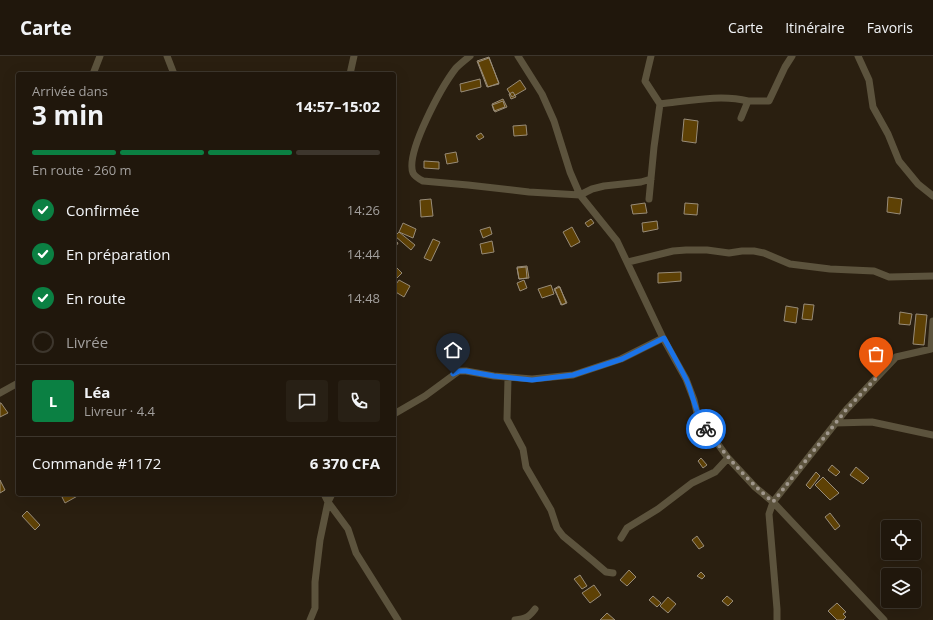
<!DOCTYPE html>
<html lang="fr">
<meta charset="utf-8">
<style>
:root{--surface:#20170c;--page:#282015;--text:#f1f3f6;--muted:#a29f9d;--line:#3d362d;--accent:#0b8043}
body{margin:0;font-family:"Open Sans",sans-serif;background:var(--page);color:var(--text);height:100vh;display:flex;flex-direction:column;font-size:15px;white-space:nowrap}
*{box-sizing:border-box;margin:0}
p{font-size:13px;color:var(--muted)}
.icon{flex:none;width:22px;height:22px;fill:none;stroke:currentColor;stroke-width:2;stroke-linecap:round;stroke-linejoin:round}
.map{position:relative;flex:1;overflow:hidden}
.panel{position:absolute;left:16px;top:16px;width:380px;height:424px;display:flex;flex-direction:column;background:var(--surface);border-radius:4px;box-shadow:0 4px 16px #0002,0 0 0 1px var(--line)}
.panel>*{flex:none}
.controls{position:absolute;left:881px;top:464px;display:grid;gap:8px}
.controls a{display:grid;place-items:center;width:40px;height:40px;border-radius:4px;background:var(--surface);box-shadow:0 4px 16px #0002,0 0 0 1px var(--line);font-size:20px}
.pin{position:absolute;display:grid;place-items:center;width:34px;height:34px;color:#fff;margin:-41px -17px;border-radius:50% 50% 50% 0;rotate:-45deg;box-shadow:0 0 4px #0007}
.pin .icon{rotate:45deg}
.courier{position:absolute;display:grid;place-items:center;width:40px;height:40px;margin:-20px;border:3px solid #1a73e8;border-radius:50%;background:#fff;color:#222;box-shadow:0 1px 5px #0007}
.overview em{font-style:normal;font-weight:700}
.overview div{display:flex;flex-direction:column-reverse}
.overview{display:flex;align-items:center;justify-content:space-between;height:68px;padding:0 16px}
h1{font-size:26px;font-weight:700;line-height:30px}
.bar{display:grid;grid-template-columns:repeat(4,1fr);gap:6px 4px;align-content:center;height:48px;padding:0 16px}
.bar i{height:5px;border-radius:3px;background:var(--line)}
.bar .on{background:var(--accent)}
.bar p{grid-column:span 4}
.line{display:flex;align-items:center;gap:10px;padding:0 16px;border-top:1px solid var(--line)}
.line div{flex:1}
.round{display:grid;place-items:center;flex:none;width:42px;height:42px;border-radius:4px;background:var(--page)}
ol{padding:0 16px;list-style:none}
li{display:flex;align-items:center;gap:12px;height:44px}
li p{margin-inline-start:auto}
li .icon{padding:4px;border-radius:50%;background:var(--accent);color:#fff;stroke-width:4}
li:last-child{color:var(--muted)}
li i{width:22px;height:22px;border:2px solid var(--line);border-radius:50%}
header{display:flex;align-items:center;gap:24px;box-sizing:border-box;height:56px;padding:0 20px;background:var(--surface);border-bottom:1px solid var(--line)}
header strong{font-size:19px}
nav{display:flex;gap:22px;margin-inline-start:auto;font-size:14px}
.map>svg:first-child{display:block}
.building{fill:#5e4105;stroke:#988c79}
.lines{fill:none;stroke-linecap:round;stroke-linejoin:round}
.minor{stroke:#5c533d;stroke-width:7}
.done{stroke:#a0978c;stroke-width:4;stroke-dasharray:0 7.2}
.route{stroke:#1a73e8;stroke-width:5}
</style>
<header>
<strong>Carte</strong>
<nav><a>Carte</a><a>Itinéraire</a><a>Favoris</a></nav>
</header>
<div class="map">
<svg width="933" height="564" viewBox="0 0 933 564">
<rect width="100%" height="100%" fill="#2a1f10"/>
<path class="building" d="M489 1 499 28 487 31 477 5Z
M489 2 499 27 488 31 478 6Z
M480 23 481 31 461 36 460 28Z
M520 24 526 33 512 41 507 33Z
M513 36 516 41 511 43 509 38Z
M503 43 507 51 495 56 492 48Z
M503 45 505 51 494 55 492 49Z
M684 63 698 65 696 87 682 85Z
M526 69 527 79 514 80 513 70Z
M481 77 484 81 479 84 476 80Z
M456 96 458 106 447 108 445 98Z
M424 105 439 106V113L424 112Z
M888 141 902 143 900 158 887 156Z
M431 143 433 160 421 161 420 144Z
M645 147 647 157 633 158 631 149Z
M685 147 698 148 697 159 684 158Z
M591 163 594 167 588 171 585 167Z
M657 165 658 173 643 176 642 167Z
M403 167 416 173 413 182 399 176Z
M490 171 492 178 483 182 480 174Z
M572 171 580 186 571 191 563 176Z
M399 176 415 189 411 194 395 180Z
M433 183 440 186 431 205 424 202Z
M394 184 398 187 395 192H394Z
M492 185 494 196 482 198 480 188Z
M395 210 402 217 395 224 394 223Z
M527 210 529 222 519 223 517 211Z
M526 211 527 222 519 223 517 212Z
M681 216V225L658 227V217Z
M399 224 410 230 404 241 394 235V231Z
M524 224 527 232 520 235 517 227Z
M551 229 554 238 542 242 538 233Z
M559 230 567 247 562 249 554 233Z
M560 231 566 247 561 249 555 233Z
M804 248 814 249 812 264 802 263Z
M786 250 798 252 796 267 784 265Z
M900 256 912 258 910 269 899 268Z
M916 258 927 259 924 289 913 288Z
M0 347H1L8 357 0 361Z
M701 402 707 409 703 412 698 405Z
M832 409 840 416 836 420 828 414Z
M856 411 869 422 863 428 850 419Z
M816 416 820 420 810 433 806 429Z
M823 421 839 437 830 444 815 429Z
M0 424 5 434 0 437Z
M68 438H81L65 447 62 441Z
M27 455 40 469 35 474 22 460Z
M830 457 840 470 835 474 825 461Z
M697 480 704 490 699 493 692 484Z
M629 514 636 521 627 530 620 524Z
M701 516 705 520 702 523 697 520Z
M580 519 587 530 582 533 574 523Z
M594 529 601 539 590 547 582 537Z
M653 540 661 547 657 551 649 544Z
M727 540 733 545 728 550 722 545Z
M668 541 676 548 668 557 660 550Z
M837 547 846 556 843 558 846 561 843 564H837L828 555Z
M607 557 615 564H600Z"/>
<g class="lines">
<path class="minor" d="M167 0 174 18
M470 0C465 4 460 8 456 12 442 30 405 97 413 117 415 121 419 123 423 125L468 129 529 136 580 139 592 133 604 130 641 126 651 123
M518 0 542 38 554 65 570 116 580 139 617 185 663 282 686 323 694 344 697 357 702 366 728 402 755 431 773 446 884 564
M651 0 645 25 660 48C688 45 721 38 748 45
M858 0 869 24 873 51 888 78 899 105 918 128 933 140
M93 18 100 0
M350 18 354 0
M741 62 748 45H769L785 11 792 0
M649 143 654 91 660 48
M628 206 673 195 686 194H707L729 197 742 195H754L764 197 790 208 830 213 874 215 889 221 933 220
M508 322 507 363 523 393 526 411 551 454 557 472 563 480 592 504 606 516 613 517
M0 337 18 327
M394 358 425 340 459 315H466L494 320 532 323 573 319 621 303 663 282
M835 367 872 366 933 379
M324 438 328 446 348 473 356 497 398 564
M621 482 627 472 658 453 692 427 715 416 728 402
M310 564 315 552V526L320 484 328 446 332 438
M515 564C526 563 529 561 535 553
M777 564V553L769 458 773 446 846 354 896 301 931 293 933 265"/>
</g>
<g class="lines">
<path class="done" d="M706 373C727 401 746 423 773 446L846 354 876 322"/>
<path class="route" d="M453 318 459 315H466L494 320 532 324 573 319 622 303 664 282C671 295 679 309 686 323 694 340 695 358 706 373"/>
</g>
</svg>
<div class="controls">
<a><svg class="icon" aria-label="locate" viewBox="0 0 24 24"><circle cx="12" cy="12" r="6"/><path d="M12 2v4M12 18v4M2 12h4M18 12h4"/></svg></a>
<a><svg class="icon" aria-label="layers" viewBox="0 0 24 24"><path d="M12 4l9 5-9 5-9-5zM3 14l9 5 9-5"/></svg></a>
</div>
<div class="pin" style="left:876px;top:322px;background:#ea580c"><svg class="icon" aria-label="bag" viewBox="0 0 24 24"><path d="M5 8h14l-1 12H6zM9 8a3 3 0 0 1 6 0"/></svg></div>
<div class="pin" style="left:453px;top:318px;background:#1f2937"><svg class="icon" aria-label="home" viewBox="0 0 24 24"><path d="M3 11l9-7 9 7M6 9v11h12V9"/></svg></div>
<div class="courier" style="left:706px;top:373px"><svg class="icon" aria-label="bike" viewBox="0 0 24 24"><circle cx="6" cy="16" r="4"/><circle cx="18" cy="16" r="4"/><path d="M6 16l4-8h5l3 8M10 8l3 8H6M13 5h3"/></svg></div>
<section class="panel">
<div class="overview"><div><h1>3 min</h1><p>Arrivée dans</p></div><em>14:57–15:02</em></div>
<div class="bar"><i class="on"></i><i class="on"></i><i class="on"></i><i></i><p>En route · 260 m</p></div>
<ol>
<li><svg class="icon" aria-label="check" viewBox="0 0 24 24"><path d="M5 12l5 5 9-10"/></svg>Confirmée<p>14:26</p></li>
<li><svg class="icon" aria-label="check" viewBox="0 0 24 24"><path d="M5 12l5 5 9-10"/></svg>En préparation<p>14:44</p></li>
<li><svg class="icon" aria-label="check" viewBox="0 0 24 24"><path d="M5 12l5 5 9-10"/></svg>En route<p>14:48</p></li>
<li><i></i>Livrée</li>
</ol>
<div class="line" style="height:72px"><b class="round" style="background:var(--accent);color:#fff">L</b><div><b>Léa</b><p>Livreur · 4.4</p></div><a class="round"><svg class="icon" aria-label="chat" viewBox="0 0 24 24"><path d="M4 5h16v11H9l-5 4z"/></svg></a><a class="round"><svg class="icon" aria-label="phone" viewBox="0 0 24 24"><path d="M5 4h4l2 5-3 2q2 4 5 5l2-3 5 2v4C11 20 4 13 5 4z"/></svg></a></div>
<div class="line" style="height:52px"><div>Commande #1172</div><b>6 370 CFA</b></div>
</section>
</div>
